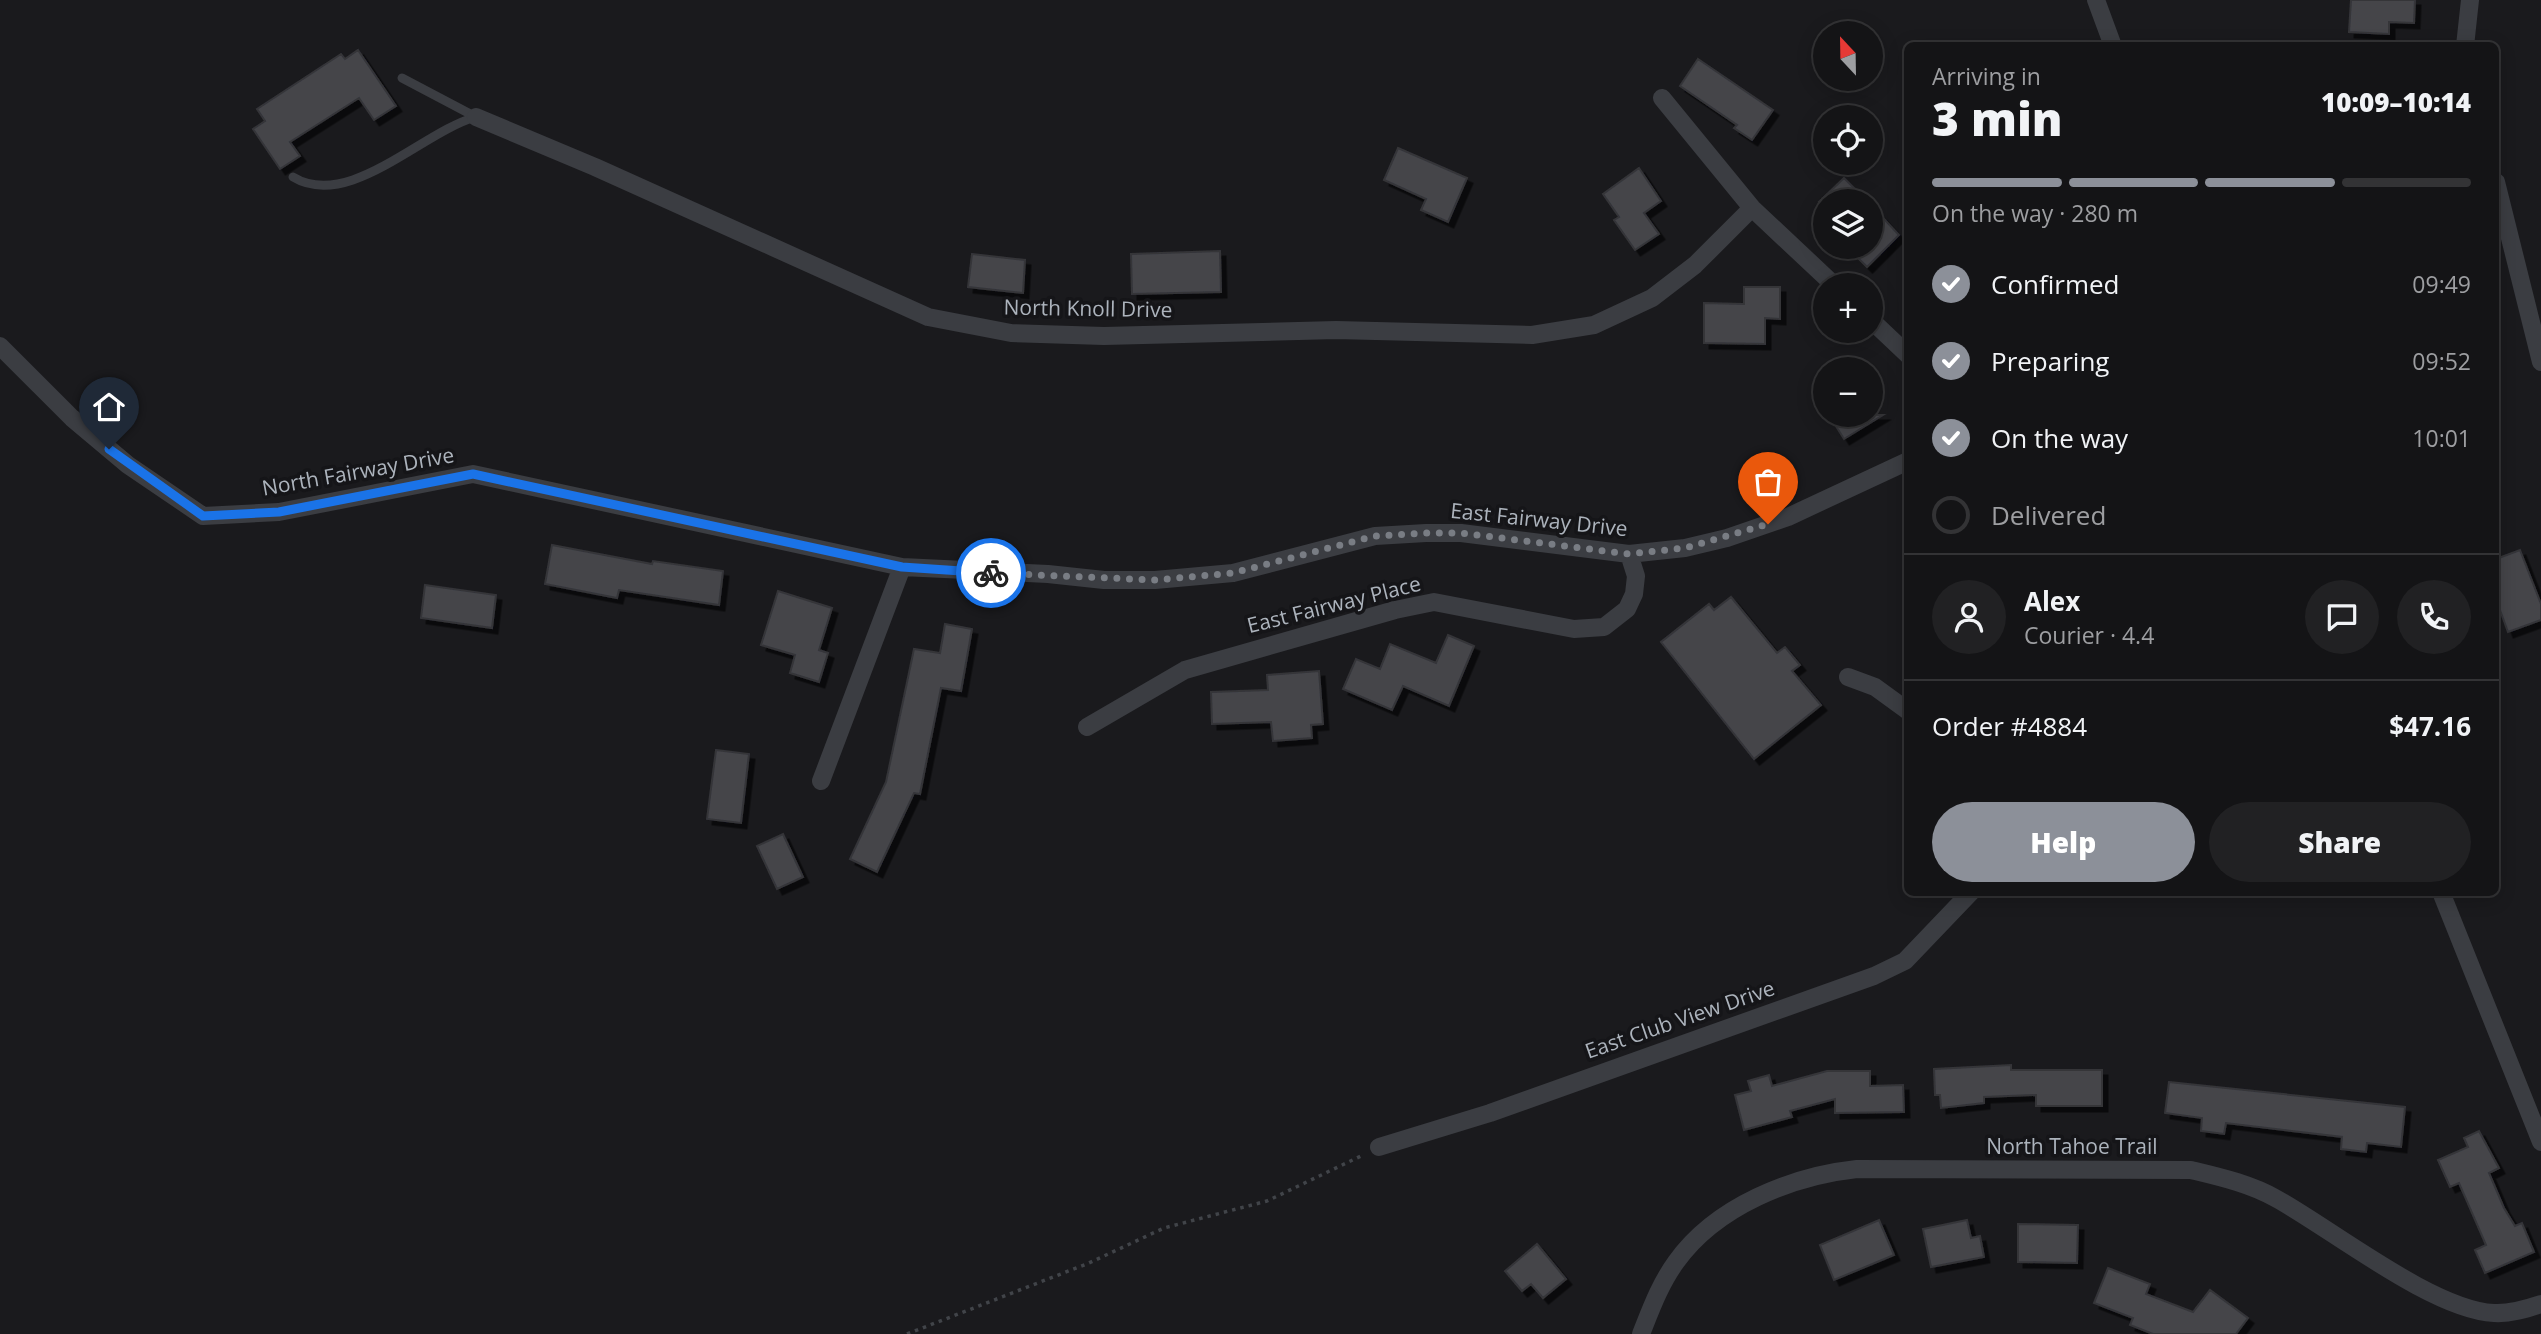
<!DOCTYPE html>
<meta charset="utf-8">
<style>
:root{--surface:#141416;--page:#212123;--text:#f1f3f6;--muted:#9d9ea1;--line:#333335;--accent:#8c9099}
body{margin:0;font-family:"Open Sans",sans-serif;background:var(--page);color:var(--text);height:100vh;display:flex;flex-direction:column;font-size:26px;white-space:nowrap}
*{box-sizing:border-box;margin:0}
p{font-size:23px;color:var(--muted)}
.icon{flex:none;width:38px;height:38px;fill:none;stroke:currentColor;stroke-width:2;stroke-linecap:round;stroke-linejoin:round}
.map{position:relative;flex:1;overflow:hidden}
.side{position:absolute;left:1904px;top:42px;width:595px;height:854px;display:flex;flex-direction:column;background:var(--surface);border-radius:10px;box-shadow:0 4px 18px #0003,0 0 0 2px var(--line)}
.side>*{flex:none}
.needle{width:46px;rotate:338deg}
.fabs{position:absolute;left:1813px;top:21px;display:grid;gap:14px}
.fabs a{display:grid;place-items:center;width:70px;height:70px;border-radius:50%;background:var(--surface);box-shadow:0 4px 18px #0003,0 0 0 2px var(--line);font-size:35px}
.pin{position:absolute;display:grid;place-items:center;width:60px;height:60px;color:#fff;margin:-72px -30px;border-radius:50% 50% 50% 0;rotate:-45deg;box-shadow:0 0 7px #0007}
.pin .icon{rotate:45deg}
.courier{position:absolute;display:grid;place-items:center;width:70px;height:70px;margin:-35px;border:5px solid #1a73e8;border-radius:50%;background:#fff;color:#222;box-shadow:0 2px 9px #0007}
.head em{font-style:normal;font-weight:800}
.head div{display:flex;flex-direction:column-reverse}
.head{display:flex;align-items:center;justify-content:space-between;height:119px;padding:0 28px}
h1{font-size:46px;font-weight:800;line-height:52px}
.bar{display:grid;grid-template-columns:repeat(4,1fr);gap:10px 7px;align-content:center;height:84px;padding:0 28px}
.bar i{height:9px;border-radius:5px;background:var(--line)}
.bar .selected{background:var(--accent)}
.bar p{grid-column:span 4}
.line{display:flex;align-items:center;gap:18px;padding:0 28px;border-top:2px solid var(--line)}
.line div{flex:1}
.round{display:grid;place-items:center;flex:none;width:74px;height:74px;border-radius:37px;background:var(--page)}
ol{padding:0 28px;list-style:none}
li{display:flex;align-items:center;gap:21px;height:77px}
li p{margin-inline-start:auto}
li .icon{padding:7px;border-radius:50%;background:var(--accent);color:#fff;stroke-width:4}
li:last-child{color:var(--muted)}
li i{width:38px;height:38px;border:4px solid var(--line);border-radius:50%}
.primary-button{display:flex;gap:14px;margin-top:auto;padding:14px 28px}
.primary-button a{flex:1;height:80px;border-radius:42px;background:var(--accent);color:#fff;font-size:28px;font-weight:800;line-height:80px;text-align:center}
.primary-button a+a{background:var(--page);color:var(--text)}
.map>svg:first-child{display:block}
.building{fill:#44454a;stroke:#343439;stroke-width:2;filter:url(#shadow)}
.lines{fill:none;stroke-linecap:round;stroke-linejoin:round}
.path{stroke:#414449;stroke-width:3.5;stroke-dasharray:3.5 5;stroke-linecap:butt}
.service{stroke:#3b3d42;stroke-width:9}
.minor{stroke:#3b3d42;stroke-width:18}
.done{stroke:#797d84;stroke-width:7;stroke-dasharray:0 12.6}
.route{stroke:#1a73e8;stroke-width:9}
.labels{text-anchor:middle;stroke-width:7;stroke-linejoin:round;paint-order:stroke}
.street-label{font-size:21px;fill:#acb3bc;stroke:#151518}
</style>
<div class="map">
<svg width="2541" height="1334" viewBox="0 0 2541 1334">
<defs>
<filter id="shadow"><feDropShadow dx="5.5" dy="5.5" stdDeviation="0" flood-color="#0009"/></filter>
</defs>
<rect width="100%" height="100%" fill="#1a1a1d"/>
<path class="building" d="M2351 0H2415L2414 23 2389 22V34L2349 32Z
M358 50 396 106 374 120 359 98 290 142 300 156 280 169 253 129 265 121 257 109 341 54 345 59Z
M1698 59 1773 110 1752 140 1734 128 1737 125 1680 86Z
M1398 148 1467 178 1448 222 1421 210 1426 199 1384 180Z
M1639 168 1661 201 1644 213 1659 234 1635 250 1614 220 1619 217 1603 194Z
M1844 178 1867 201H1820Z
M1871 205 1899 235 1867 267 1847 247H1871Z
M1220 251 1221 292 1132 294 1131 254Z
M972 254 1025 260 1023 293 968 287Z
M1744 287H1780V319L1765 318V344L1704 343V303L1744 304Z
M1829 415H1883L1844 439Z
M552 545 652 564 653 561 723 571 719 605 619 590 617 598 545 584Z
M2520 550 2541 604V620L2508 632 2496 599V559Z
M425 585 496 595 492 628 421 618Z
M778 591 832 608 819 650 828 653 819 682 790 673 795 655 761 645Z
M1731 597 1777 653 1785 647 1800 665 1792 671 1821 705 1754 759 1661 642 1709 604 1714 610Z
M945 624 972 629 961 691 941 688 920 794 914 793 877 872 850 859 886 782 914 649 940 653Z
M1448 635 1474 646 1449 706 1403 686 1392 710 1343 689 1356 659 1380 669 1390 644 1436 663Z
M1319 671 1323 724 1311 725 1312 738 1273 741 1271 722 1212 724 1211 692 1268 690 1267 675Z
M716 750 749 754 741 823 707 819Z
M783 834 803 877 777 889 757 846Z
M2011 1065V1070H2102V1106H2036V1095L1984 1097V1103L1941 1108 1940 1095H1935L1934 1069Z
M1827 1071H1870V1086L1903 1085 1904 1112 1835 1113V1099L1790 1111 1792 1117 1744 1130 1735 1095 1751 1091 1748 1081 1769 1075 1772 1086Z
M2169 1082 2405 1107 2401 1147 2367 1143 2366 1152 2341 1149 2342 1137 2226 1123 2224 1134 2201 1131 2202 1118 2165 1113Z
M2479 1131 2499 1168 2489 1173 2504 1208 2515 1226 2522 1223 2534 1252 2485 1273 2475 1250 2486 1245 2459 1183 2450 1187 2438 1160 2468 1147 2464 1138Z
M1879 1220 1894 1255 1834 1280 1820 1245Z
M1967 1220 1971 1238 1980 1236 1984 1257 1931 1267 1923 1229Z
M2018 1224 2078 1225 2077 1263 2018 1262Z
M1537 1244 1566 1279 1543 1298 1531 1284 1522 1291 1505 1271Z
M2108 1268 2150 1284 2146 1294 2193 1312 2210 1290 2248 1318 2236 1334H2153L2130 1325 2133 1318 2094 1303Z"/>
<g class="lines">
<path class="path" d="M907 1334 1089 1263 1164 1228 1267 1201 1361 1156"/>
<path class="service" d="M402 78 476 117
M293 177C349 211 423 131 476 117"/>
<path class="minor" d="M2096 0 2113 46
M2465 46 2470 0
M1662 98 1752 208 1834 285
M476 117 595 167 928 317 1011 333 1104 336 1336 330 1532 335 1594 325 1652 298 1695 265 1752 208
M2496 182 2541 362
M1871 320 1908 355
M0 346 72 418 128 465 203 516 279 512 473 474 902 567 1048 574 1104 580H1155L1233 573 1375 536 1426 533H1461L1629 554 1685 548 1727 538 1788 517 1908 461
M1848 677 1875 687 1908 711
M1087 727 1185 670 1395 610 1434 602 1574 629 1604 627 1627 609 1634 594 1636 576 1629 554
M821 781 902 567
M2441 892 2541 1142
M1379 1147 1490 1113 1874 976 1905 961 1971 892
M1641 1334C1651 1309 1660 1284 1676 1262 1716 1206 1792 1176 1857 1169L2191 1170C2220 1177 2251 1184 2277 1199 2333 1230 2433 1310 2494 1313 2510 1314 2526 1309 2541 1304"/>
</g>
<g class="lines">
<path class="done" d="M991 573 1155 580 1233 573 1375 536 1426 533H1461L1629 554 1685 548 1768 524"/>
<path class="route" d="M109 449 203 516 279 512 473 474 902 567 991 573"/>
</g>
<g class="labels">
<g class="street-label">
<text transform="translate(1088 309) rotate(1)" y="7">North Knoll Drive</text>
<text transform="translate(358 472) rotate(-10)" y="7">North Fairway Drive</text>
<text transform="translate(1539 520) rotate(6)" y="7">East Fairway Drive</text>
<text transform="translate(1334 605) rotate(-14)" y="7">East Fairway Place</text>
<text transform="translate(1680 1020) rotate(-19)" y="7">East Club View Drive</text>
<text x="2072" y="1154">North Tahoe Trail</text>
</g>
</g>
</svg>
<div class="fabs">
<a><svg class="needle" viewBox="-14 -14 28 28"><path d="M0-13l5 13h-10z" fill="#e53935"/><path d="M0 13l5-13h-10z" fill="#9d9ea1"/></svg></a>
<a><svg class="icon" aria-label="locate" viewBox="0 0 24 24"><circle cx="12" cy="12" r="6"/><path d="M12 2v4M12 18v4M2 12h4M18 12h4"/></svg></a>
<a><svg class="icon" aria-label="layers" viewBox="0 0 24 24"><path d="M12 4l9 5-9 5-9-5zM3 14l9 5 9-5"/></svg></a>
<a>+</a>
<a>−</a>
</div>
<div class="pin" style="left:1768px;top:524px;background:#ea580c"><svg class="icon" aria-label="bag" viewBox="0 0 24 24"><path d="M5 8h14l-1 12H6zM9 8a3 3 0 0 1 6 0"/></svg></div>
<div class="pin" style="left:109px;top:449px;background:#1f2937"><svg class="icon" aria-label="home" viewBox="0 0 24 24"><path d="M3 11l9-7 9 7M6 9v11h12V9"/></svg></div>
<div class="courier" style="left:991px;top:573px"><svg class="icon" aria-label="bike" viewBox="0 0 24 24"><circle cx="6" cy="16" r="4"/><circle cx="18" cy="16" r="4"/><path d="M6 16l4-8h5l3 8M10 8l3 8H6M13 5h3"/></svg></div>
<section class="side">
<div class="head"><div><h1>3 min</h1><p>Arriving in</p></div><em>10:09–10:14</em></div>
<div class="bar"><i class="selected"></i><i class="selected"></i><i class="selected"></i><i></i><p>On the way · 280 m</p></div>
<ol>
<li><svg class="icon" aria-label="check" viewBox="0 0 24 24"><path d="M5 12l5 5 9-10"/></svg>Confirmed<p>09:49</p></li>
<li><svg class="icon" aria-label="check" viewBox="0 0 24 24"><path d="M5 12l5 5 9-10"/></svg>Preparing<p>09:52</p></li>
<li><svg class="icon" aria-label="check" viewBox="0 0 24 24"><path d="M5 12l5 5 9-10"/></svg>On the way<p>10:01</p></li>
<li><i></i>Delivered</li>
</ol>
<div class="line" style="height:126px"><a class="round"><svg class="icon" aria-label="person" viewBox="0 0 24 24"><circle cx="12" cy="8" r="4"/><path d="M4 21q1-7 8-7t8 7"/></svg></a><div><b>Alex</b><p>Courier · 4.4</p></div><a class="round"><svg class="icon" aria-label="chat" viewBox="0 0 24 24"><path d="M4 5h16v11H9l-5 4z"/></svg></a><a class="round"><svg class="icon" aria-label="phone" viewBox="0 0 24 24"><path d="M5 4h4l2 5-3 2q2 4 5 5l2-3 5 2v4C11 20 4 13 5 4z"/></svg></a></div>
<div class="line" style="height:91px"><div>Order #4884</div><b>$47.16</b></div>
<div class="primary-button"><a>Help</a><a>Share</a></div>
</section>
</div>
